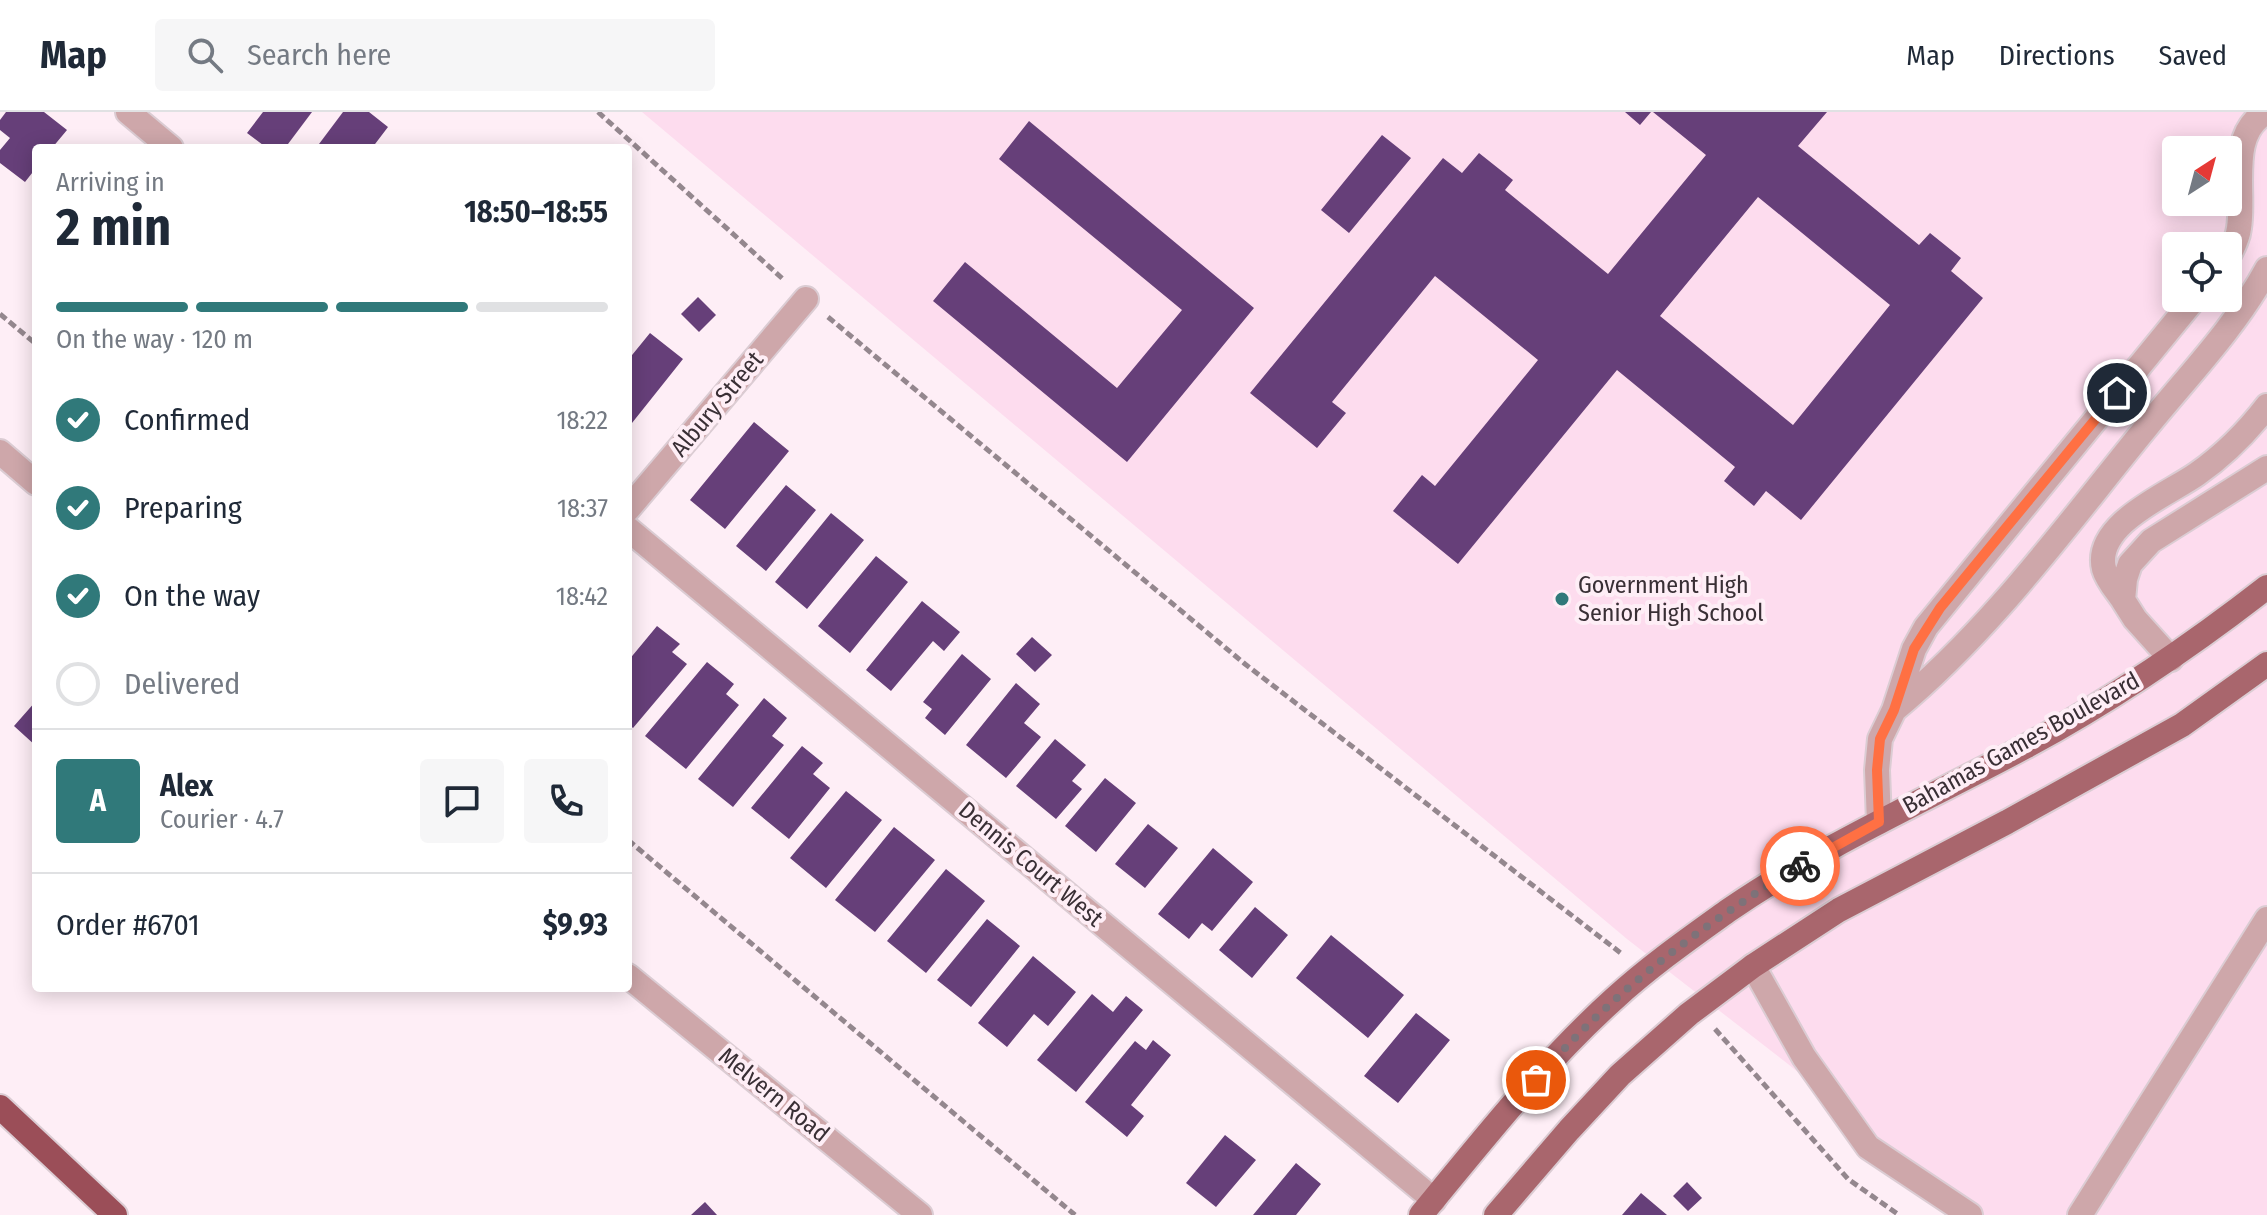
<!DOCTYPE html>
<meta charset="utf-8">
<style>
:root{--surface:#fff;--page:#f6f6f7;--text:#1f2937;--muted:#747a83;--line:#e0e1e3;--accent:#30797a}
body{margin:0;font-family:"Fira Sans Condensed",sans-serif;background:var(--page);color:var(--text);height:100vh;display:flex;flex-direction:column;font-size:30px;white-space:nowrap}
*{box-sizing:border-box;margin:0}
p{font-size:26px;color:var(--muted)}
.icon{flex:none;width:44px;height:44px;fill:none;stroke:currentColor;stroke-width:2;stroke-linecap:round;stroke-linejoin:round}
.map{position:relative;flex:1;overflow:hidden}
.details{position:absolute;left:32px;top:32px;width:600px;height:848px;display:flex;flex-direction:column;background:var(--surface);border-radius:8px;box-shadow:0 4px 20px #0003}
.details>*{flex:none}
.needle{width:52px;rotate:36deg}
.fabs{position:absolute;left:2162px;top:24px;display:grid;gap:16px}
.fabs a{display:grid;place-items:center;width:80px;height:80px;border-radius:8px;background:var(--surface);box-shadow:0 4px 20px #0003;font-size:40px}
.pin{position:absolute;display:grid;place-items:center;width:68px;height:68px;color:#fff;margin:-34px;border:4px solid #fff;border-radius:50%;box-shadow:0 2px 8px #0007}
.courier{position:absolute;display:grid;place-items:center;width:80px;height:80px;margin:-40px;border:6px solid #ff7043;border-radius:50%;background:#fff;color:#222;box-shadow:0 2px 10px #0007}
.overview em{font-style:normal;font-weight:700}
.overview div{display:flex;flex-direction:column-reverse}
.overview{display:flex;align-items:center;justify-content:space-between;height:136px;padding:0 24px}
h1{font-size:52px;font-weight:700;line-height:60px}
.bar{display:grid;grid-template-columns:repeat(4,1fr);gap:12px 8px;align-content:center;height:96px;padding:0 24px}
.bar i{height:10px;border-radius:6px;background:var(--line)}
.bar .selected{background:var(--accent)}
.bar p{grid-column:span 4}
.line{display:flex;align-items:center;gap:20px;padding:0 24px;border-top:2px solid var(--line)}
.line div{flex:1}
.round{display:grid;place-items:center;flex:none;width:84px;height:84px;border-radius:8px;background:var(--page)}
ol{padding:0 24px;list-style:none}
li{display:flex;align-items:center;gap:24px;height:88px}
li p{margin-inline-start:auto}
li .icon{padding:8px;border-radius:50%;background:var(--accent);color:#fff;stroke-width:4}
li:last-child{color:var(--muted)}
li i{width:44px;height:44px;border:4px solid var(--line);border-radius:50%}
header{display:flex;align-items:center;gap:48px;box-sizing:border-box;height:112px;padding:0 40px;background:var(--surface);border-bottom:2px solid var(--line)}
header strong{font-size:38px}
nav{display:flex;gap:44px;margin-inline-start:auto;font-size:28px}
.search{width:560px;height:72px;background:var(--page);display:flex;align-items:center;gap:20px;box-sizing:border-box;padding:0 28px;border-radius:8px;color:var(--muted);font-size:30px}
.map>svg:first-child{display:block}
.built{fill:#fddcee;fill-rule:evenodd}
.building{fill:#663f79;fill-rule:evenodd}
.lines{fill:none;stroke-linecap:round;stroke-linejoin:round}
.minor-casing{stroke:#dbccd3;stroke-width:28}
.major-casing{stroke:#dbccd3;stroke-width:28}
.highway-casing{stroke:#dbccd3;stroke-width:28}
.path{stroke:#94878e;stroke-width:5;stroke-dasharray:8 4;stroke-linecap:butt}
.minor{stroke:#cea7aa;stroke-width:24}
.major{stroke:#a9666d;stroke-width:24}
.highway{stroke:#9b4e58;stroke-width:24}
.done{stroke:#7e7279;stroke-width:8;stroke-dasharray:0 14.4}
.route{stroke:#ff7043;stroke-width:10}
.poi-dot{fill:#30797a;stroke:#feeef6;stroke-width:3}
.labels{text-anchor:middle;stroke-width:8;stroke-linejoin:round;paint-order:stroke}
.street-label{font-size:24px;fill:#392f35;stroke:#feeef6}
.poi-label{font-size:24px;fill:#392f35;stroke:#feeef6;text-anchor:start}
</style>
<header>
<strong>Map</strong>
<div class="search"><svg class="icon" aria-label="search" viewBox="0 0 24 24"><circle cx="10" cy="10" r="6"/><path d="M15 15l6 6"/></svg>Search here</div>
<nav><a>Map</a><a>Directions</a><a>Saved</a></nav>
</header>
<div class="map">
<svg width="2267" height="1103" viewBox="0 0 2267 1103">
<rect width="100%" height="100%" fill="#feeef6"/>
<path class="built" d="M642 0H2267V1103H1970L1788 952 1627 827ZM2176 38H2228V90H2176ZM2176 134H2228V186H2176Z"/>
<path class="building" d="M6 0H44L67 18 52 36H36V56L25 70 0 51V38L10 26 0 18V8Z
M263 0H312L285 36H267L247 21Z
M343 0H369L388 15 372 36H316Z
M1625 0H1651L1640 13Z
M1653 0H1827L1798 34 1919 133 1930 121 1961 146 1951 159 1983 186 1801 408 1766 379 1754 394 1724 369 1735 355 1617 258 1458 452 1393 399 1422 363 1435 374 1538 248 1435 164 1332 290 1346 301 1317 336 1250 281 1443 46 1462 61 1479 41 1513 68 1505 78 1608 162 1706 43ZM1758 85 1890 193 1793 313 1660 204Z
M1029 9 1254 196 1127 350 933 189 965 150 1117 276 1182 198 999 47Z
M1382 23 1411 46 1349 121 1321 98Z
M698 185 716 203 699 220 681 202Z
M650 221 683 247 628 316V248Z
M754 310 789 339 725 417 690 388Z
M786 373 816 398 766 459 736 434Z
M831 401 864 428 807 497 775 470Z
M876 444 908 470 850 541 818 514Z
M922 489 960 520 944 539 933 529 891 579 866 558Z
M657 514 680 532 672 540 687 552 633 616 628 612V549Z
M1032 525 1052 543 1035 560 1016 542Z
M962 542 991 567 945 623 925 606 932 597 923 590Z
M707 550 734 572 726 582 739 593 686 657 645 624Z
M1016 571 1040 592 1024 611 1041 625 1006 666 966 633Z
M764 586 787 606 772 624 784 633 733 695 698 667Z
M36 589V634L14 614Z
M1055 627 1086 653 1072 669 1082 677 1056 707 1016 674Z
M802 634 823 651 813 662 830 676 789 727 751 696Z
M1105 666 1136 691 1096 740 1065 714Z
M846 679 882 708 826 776 790 746Z
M1148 712 1178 736 1145 776 1115 752Z
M894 715 935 748 875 820 835 788Z
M1213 736 1253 770 1212 819 1202 811 1189 827 1158 802Z
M946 757 985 789 926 861 887 829Z
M1255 795 1288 823 1252 866 1219 838Z
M987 807 1020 834 971 895 937 868Z
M1331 823 1404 883 1368 926 1296 866Z
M1033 844 1076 880 1048 914 1034 902 1007 935 978 911Z
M1092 882 1113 900 1126 884 1143 898 1076 980 1037 948Z
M1416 901 1450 928 1398 991 1364 964Z
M1153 928 1171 943 1131 993 1144 1004 1127 1025 1085 990 1135 929 1146 938Z
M1225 1023 1256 1048 1216 1095 1186 1071Z
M1296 1051 1321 1072 1296 1103H1253Z
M1687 1070 1702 1086 1688 1099 1673 1084Z
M1641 1081 1667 1103H1622Z
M705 1090 717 1103H691Z"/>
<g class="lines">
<defs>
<path id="minor" d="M128 0 171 36
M2228 145C2233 135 2238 126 2239 116 2245 80 2227 20 2267 0
M0 340 36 371
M628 397 806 187
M628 417 1434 1088
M2123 488C2117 479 2107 468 2104 457 2093 412 2169 382 2197 362 2224 343 2247 320 2267 294
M2171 547 2135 507 2123 488 2125 467 2130 452 2151 429 2267 356
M1894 598C1992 517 2065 415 2145 317 2186 266 2236 215 2267 157
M1879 710 1877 658 1880 627 1894 598 1914 537 1926 515 2195 186
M1753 854 1804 945 1868 1035 1970 1103
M628 864 920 1103
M2080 1103 2267 807"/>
<path id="major" d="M1421 1103C1482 1029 1543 951 1614 887 1650 854 1690 826 1729 798 1822 734 1926 688 2025 635 2110 589 2190 535 2267 475
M1496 1103 1569 1018 1620 963 1689 902 1753 854 1839 798 2007 710 2182 613 2267 552"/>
<path id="highway" d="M0 995 115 1103"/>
</defs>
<use href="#minor" class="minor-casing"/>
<use href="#major" class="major-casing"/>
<use href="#highway" class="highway-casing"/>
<path class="path" d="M598 0 784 168
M0 202 36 232
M828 205 1245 552 1622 842
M628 728 1075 1103
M1715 917 1848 1067 1899 1103"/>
<use href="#minor" class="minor"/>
<use href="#major" class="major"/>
<use href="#highway" class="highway"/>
</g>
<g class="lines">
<path class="done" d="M1536 968C1611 881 1701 813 1800 754"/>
<path class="route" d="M1800 754 1879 710 1877 658 1880 627 1894 598 1914 537 1940 496 2117 281"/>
</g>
<circle class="poi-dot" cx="1562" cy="487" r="8"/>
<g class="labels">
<g class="street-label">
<text transform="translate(717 292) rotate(-50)" y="8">Albury Street</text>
<text transform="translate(2021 631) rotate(-29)" y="8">Bahamas Games Boulevard</text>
<text transform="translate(1031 752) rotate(40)" y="8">Dennis Court West</text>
<text transform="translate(774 983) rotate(39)" y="8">Melvern Road</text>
</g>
<g class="poi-label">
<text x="1578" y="481">Government High<tspan x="1578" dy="28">Senior High School</tspan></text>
</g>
</g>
</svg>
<div class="fabs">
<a><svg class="needle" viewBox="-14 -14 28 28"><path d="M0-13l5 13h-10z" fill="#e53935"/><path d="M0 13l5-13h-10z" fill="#747a83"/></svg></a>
<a><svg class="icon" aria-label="locate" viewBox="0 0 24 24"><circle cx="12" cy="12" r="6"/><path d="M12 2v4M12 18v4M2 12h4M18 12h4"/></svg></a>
</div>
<div class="pin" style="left:1536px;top:968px;background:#ea580c"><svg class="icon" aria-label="bag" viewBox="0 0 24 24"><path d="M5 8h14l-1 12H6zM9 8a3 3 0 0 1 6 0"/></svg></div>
<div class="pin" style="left:2117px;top:281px;background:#1f2937"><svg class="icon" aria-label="home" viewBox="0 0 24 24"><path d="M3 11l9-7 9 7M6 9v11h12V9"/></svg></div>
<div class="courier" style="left:1800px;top:754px"><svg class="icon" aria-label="bike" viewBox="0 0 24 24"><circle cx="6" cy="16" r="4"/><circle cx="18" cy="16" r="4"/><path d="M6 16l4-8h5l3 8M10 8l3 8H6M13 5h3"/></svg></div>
<section class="details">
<div class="overview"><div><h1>2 min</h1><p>Arriving in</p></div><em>18:50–18:55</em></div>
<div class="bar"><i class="selected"></i><i class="selected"></i><i class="selected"></i><i></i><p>On the way · 120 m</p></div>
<ol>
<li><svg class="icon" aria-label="check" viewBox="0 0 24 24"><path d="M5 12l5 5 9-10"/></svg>Confirmed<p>18:22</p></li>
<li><svg class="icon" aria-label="check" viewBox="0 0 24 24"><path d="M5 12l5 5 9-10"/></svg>Preparing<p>18:37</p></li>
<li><svg class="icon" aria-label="check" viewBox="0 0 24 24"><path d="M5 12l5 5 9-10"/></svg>On the way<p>18:42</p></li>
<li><i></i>Delivered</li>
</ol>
<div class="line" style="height:144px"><b class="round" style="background:var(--accent);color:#fff">A</b><div><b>Alex</b><p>Courier · 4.7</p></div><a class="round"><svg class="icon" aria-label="chat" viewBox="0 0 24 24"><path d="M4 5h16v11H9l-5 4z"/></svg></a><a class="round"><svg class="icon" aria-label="phone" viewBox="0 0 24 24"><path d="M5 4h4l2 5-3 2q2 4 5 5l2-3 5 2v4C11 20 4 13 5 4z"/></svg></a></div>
<div class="line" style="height:104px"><div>Order #6701</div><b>$9.93</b></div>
</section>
</div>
